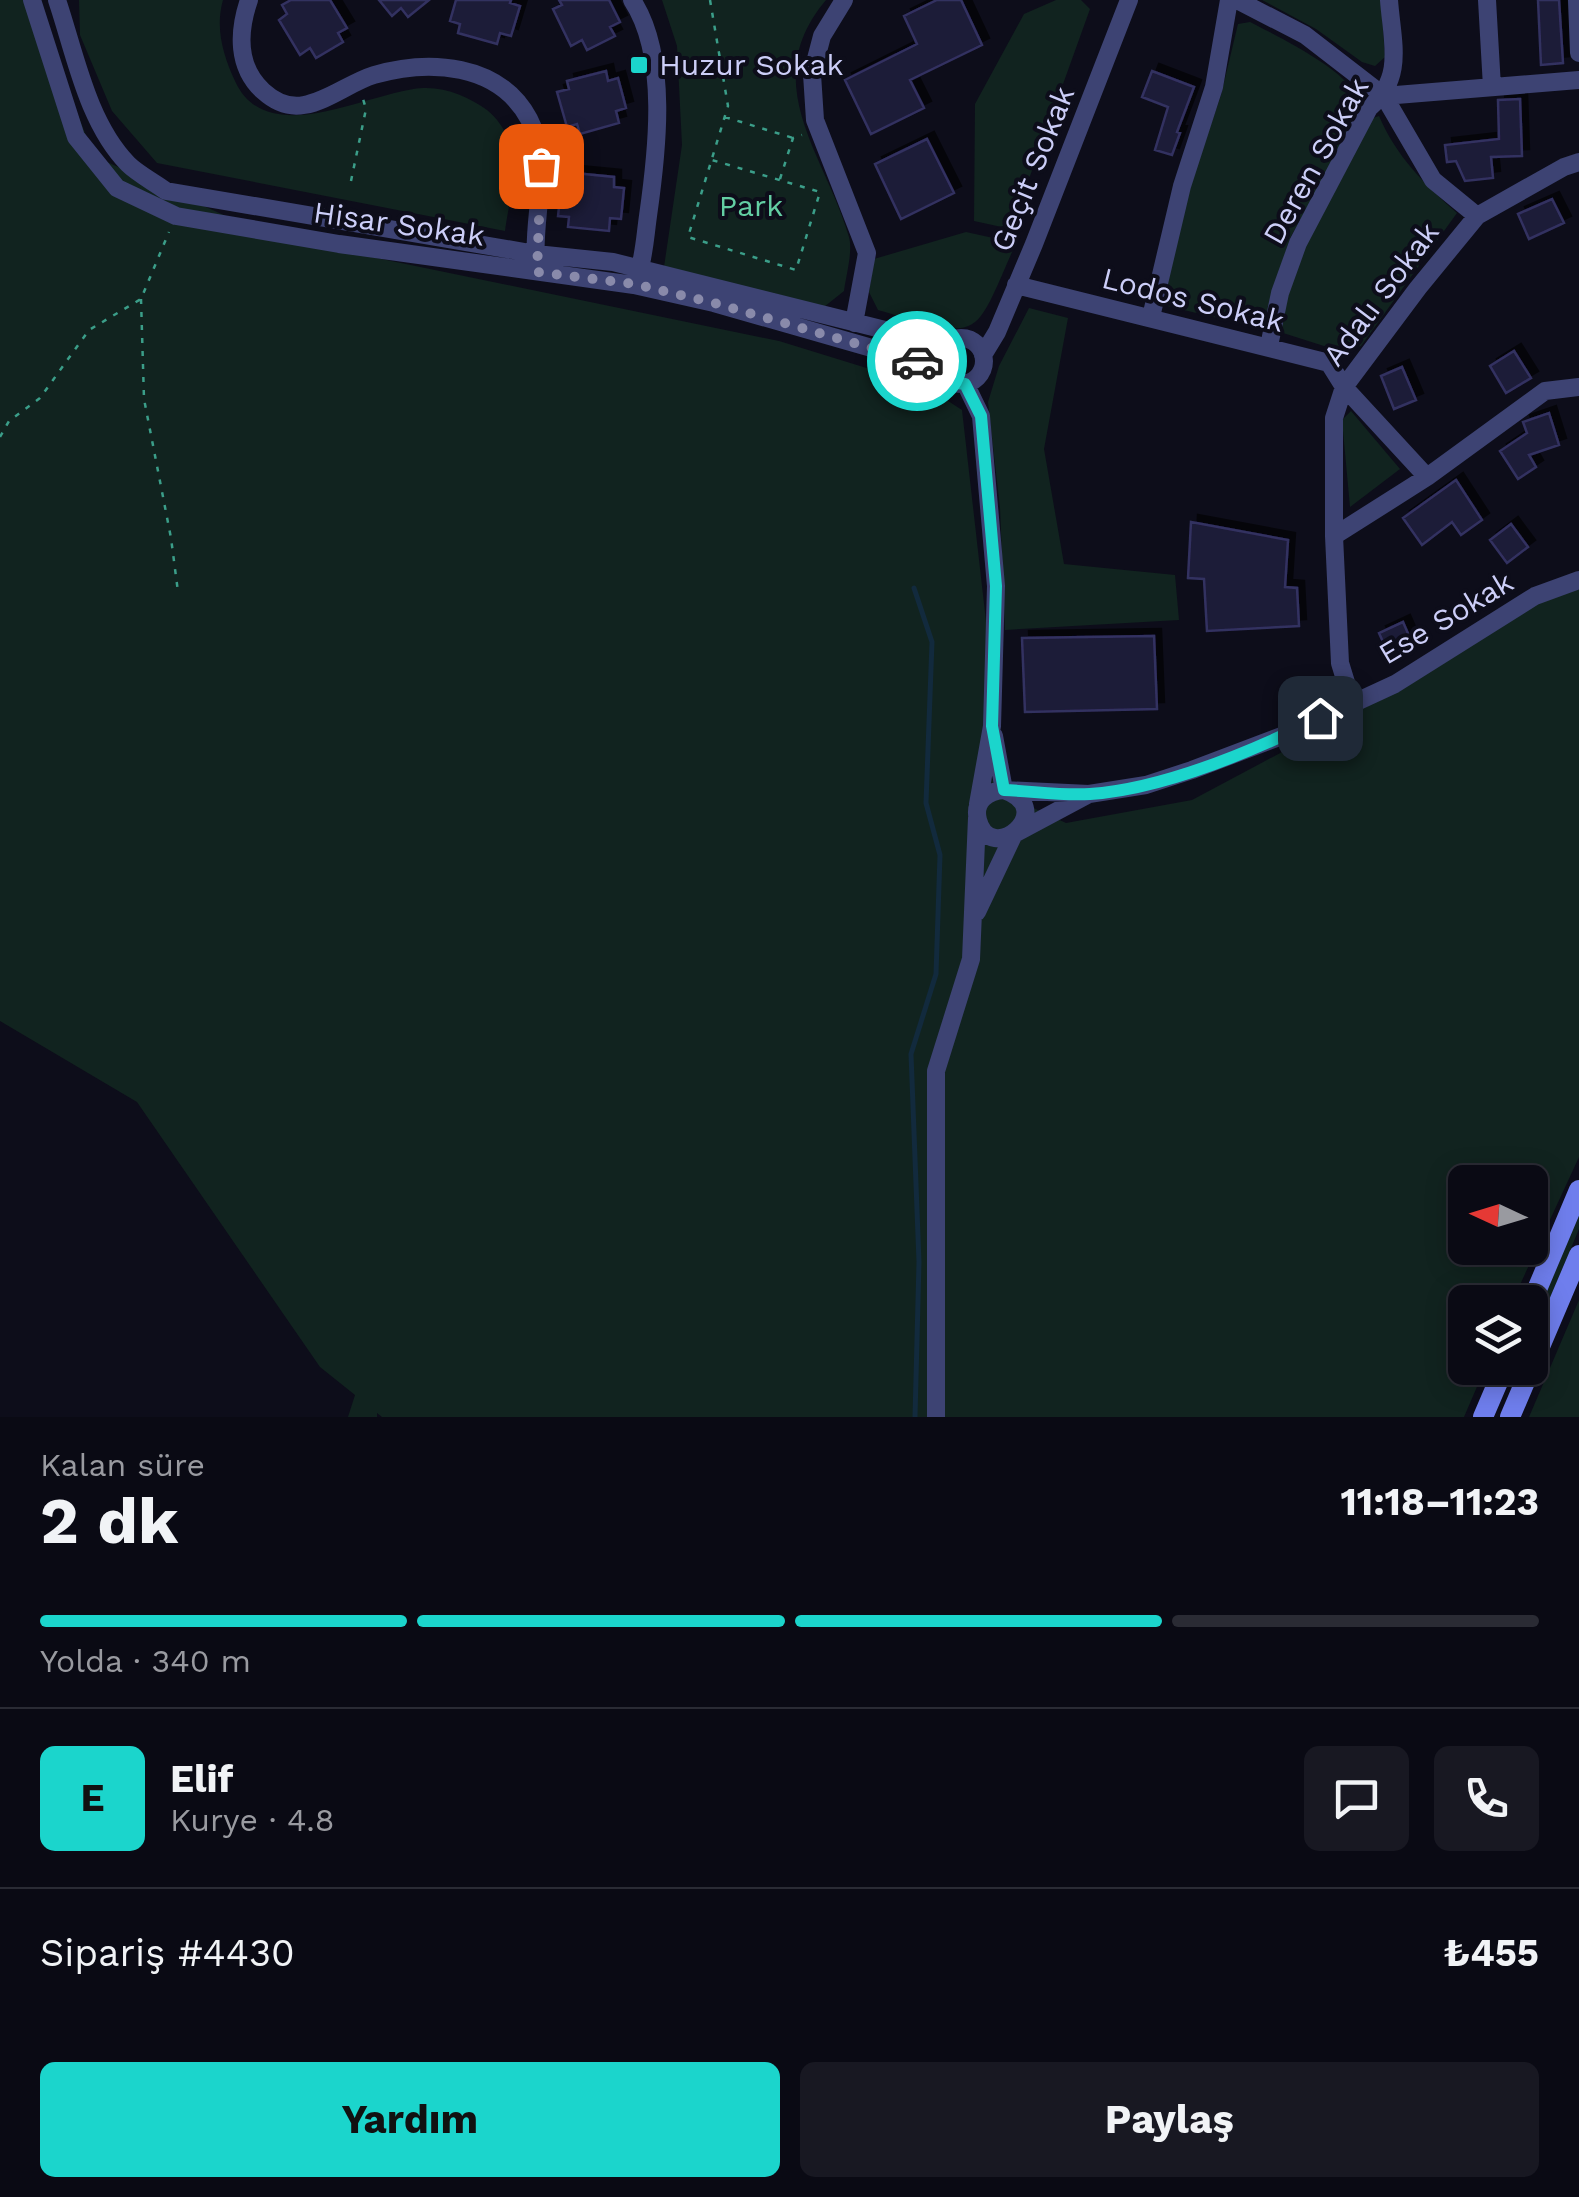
<!DOCTYPE html>
<html lang="tr">
<meta charset="utf-8">
<style>
:root{--surface:#0a0a14;--page:#181822;--text:#f1f3f6;--muted:#999aa0;--line:#2a2b34;--accent:#1bd5cc}
body{margin:0;font-family:"Work Sans",sans-serif;background:var(--page);color:var(--text);height:100vh;display:flex;flex-direction:column;font-size:38px;white-space:nowrap}
*{box-sizing:border-box;margin:0}
p{font-size:32px;color:var(--muted)}
.icon{flex:none;width:55px;height:55px;fill:none;stroke:currentColor;stroke-width:2;stroke-linecap:round;stroke-linejoin:round}
.map{position:relative;height:1417px;overflow:hidden}
.drawer{display:flex;flex-direction:column;background:var(--surface);flex:1}
.drawer>*{flex:none}
.needle{width:65px;rotate:274deg}
.buttons{position:absolute;left:1448px;top:1165px;display:grid;gap:20px}
.buttons a{display:grid;place-items:center;width:100px;height:100px;border-radius:15px;background:var(--surface);box-shadow:0 5px 25px #0003,0 0 0 2px var(--line);font-size:50px}
.pin{position:absolute;display:grid;place-items:center;width:85px;height:85px;color:#fff;margin:-42px;border-radius:20px;box-shadow:0 5px 15px #0006}
.courier{position:absolute;display:grid;place-items:center;width:100px;height:100px;margin:-50px;border:8px solid #1bd5cc;border-radius:50%;background:#fff;color:#222;box-shadow:0 2px 12px #0007}
.headline em{font-style:normal;font-weight:700}
.headline div{display:flex;flex-direction:column-reverse}
.headline{display:flex;align-items:center;justify-content:space-between;height:170px;padding:0 40px}
h1{font-size:65px;font-weight:700;line-height:75px}
.bar{display:grid;grid-template-columns:repeat(4,1fr);gap:15px 10px;align-content:center;height:120px;padding:0 40px}
.bar i{height:12px;border-radius:8px;background:var(--line)}
.bar .current{background:var(--accent)}
.bar p{grid-column:span 4}
.line{display:flex;align-items:center;gap:25px;padding:0 40px;border-top:2px solid var(--line)}
.line div{flex:1}
.round{display:grid;place-items:center;flex:none;width:105px;height:105px;border-radius:15px;background:var(--page)}
.cta{display:flex;gap:20px;margin-top:auto;padding:20px 40px}
.cta a{flex:1;height:115px;border-radius:15px;background:var(--accent);color:#111;font-size:40px;font-weight:700;line-height:115px;text-align:center}
.cta a+a{background:var(--page);color:var(--text)}
.map>svg:first-child{display:block}
.green{fill:#11231f;fill-rule:evenodd}
.lines{fill:none;stroke-linecap:round;stroke-linejoin:round}
.stream{stroke:#122a3d;stroke-width:5}
.building{fill:#1d1b38;stroke:#333061;stroke-width:2.5;filter:url(#shadow)}
.path{stroke:#3b9e89;stroke-width:2.5;stroke-dasharray:5 8;stroke-linecap:butt}
.street{stroke:#3d4373;stroke-width:18}
.secondary{stroke:#6f7eed;stroke-width:20}
.done{stroke:#898aaa;stroke-width:10;stroke-dasharray:0 18}
.route{stroke:#1bd5cc;stroke-width:12}
.poi-dot{fill:#1bd5cc;stroke:#0d0d1a;stroke-width:4}
.labels{text-anchor:middle;stroke-width:8;stroke-linejoin:round;paint-order:stroke}
.poi-label{font-size:30px;fill:#cccef8;stroke:#0d0d1a;text-anchor:start}
.street-label{font-size:30px;fill:#cccef8;stroke:#0d0d1a}
.park-label{font-size:30px;fill:#63cea3;stroke:#0d0d1a}
</style>
<div class="map">
<svg width="1579" height="1417" viewBox="0 0 1579 1417">
<defs>
<filter id="shadow"><feDropShadow dx="7" dy="-7" stdDeviation="0" flood-color="#0009"/></filter>
</defs>
<rect width="100%" height="100%" fill="#0d0d1a"/>
<path class="green" d="M0 0H33L94 156 270 236 779 341 925 386 962 410 987 630 988 774 1003 794 1066 823 1192 800 1357 712 1527 604 1579 584V1157L1512 1302H1465V1368H1485L1464 1417H382L377 1413V1417H348L355 1395 320 1367 137 1102 0 1021ZM1465 1182H1530V1248H1465Z
M79 0H223C215 28 223 55 235 81 267 152 370 91 423 88 447 87 469 97 487 110 500 120 510 138 513 155 516 178 508 208 505 231L157 163 112 111 80 35Z
M662 0H826C756 83 826 156 849 237 853 252 846 275 844 291L824 307 664 267 682 145 677 46Z
M1056 0H1081L1090 9 1011 229 974 221 975 104 1024 14Z
M1262 0H1381L1385 57 1375 66 1362 62 1316 29Z
M1250 22C1275 35 1355 73 1359 103 1359 108 1358 113 1357 119L1290 238 1265 317 1255 327 1163 305 1162 296 1188 191 1221 95 1238 24Z
M1379 116C1396 156 1425 185 1457 213L1361 346 1346 353 1280 332 1285 292 1305 242 1370 119Z
M966 232 1016 243C972 342 984 341 878 310L869 292 874 259Z
M1029 308 1068 318 1044 449 1064 564 1175 575 1179 620 1005 630 1000 508 988 402 999 366Z
M1351 411 1400 469 1350 507 1342 420Z
M1579 1209V1229L1530 1346V1326Z
M1579 1300V1417H1529Z"/>
<g class="lines">
<path class="stream" d="M914 588 932 642 926 803 940 855 936 974 911 1054 919 1262 915 1417"/>
</g>
<path class="building" d="M291 0H330L347 28 338 33 343 42 316 58 310 48 300 55 279 20 287 14 282 5Z
M379 0H429L408 17 401 8 392 16Z
M456 0H511L510 3 520 6 511 36 500 33 497 44 458 33 460 24 450 21Z
M559 0H609L620 22 610 27 615 36 587 50 582 40 571 46 553 9 562 5Z
M937 0H961L982 45 910 80 924 108 871 134 845 80 917 44 904 16Z
M1538 0H1559L1563 63 1541 65Z
M606 71 608 81 618 78 626 108 616 111 619 123 580 134 577 124 567 127 557 92 569 89 567 81Z
M1152 71 1194 87 1177 132 1180 133 1172 155 1155 150 1168 107 1142 97Z
M1520 99 1522 156 1491 157 1493 178 1465 181 1456 161 1447 162 1445 145 1499 139 1498 100Z
M927 139 954 193 901 219 875 164Z
M574 173 614 177V187L624 188 621 219 610 218 609 231 568 227 569 217 558 216 562 180 574 181Z
M1552 199 1564 223 1529 239 1518 214Z
M1514 351 1531 378 1506 393 1490 366Z
M1402 367 1416 400 1394 409 1381 376Z
M1549 413 1559 445 1529 455 1536 467 1518 479 1500 451 1527 433 1523 422Z
M1456 480 1482 520 1461 535 1452 522 1422 545 1403 518Z
M1191 522 1288 540 1285 587 1297 588 1299 626 1207 631 1204 579 1188 578Z
M1511 524 1528 547 1507 563 1490 540Z
M1403 622 1413 645 1389 655 1379 633Z
M1154 636 1157 709 1025 712 1022 638Z"/>
<g class="lines">
<path class="path" d="M710 0 728 106 688 237 796 270 820 192 712 160
M725 117 793 138
M780 179 793 138 802 135
M351 181 366 109 363 99
M141 299 144 399 171 538 178 592
M0 437 9 421 40 398 89 330 141 299 169 232"/>
<path class="street" d="M32 0 76 137 117 188 176 216 339 244 634 285 714 303 938 367
M57 0C75 53 87 122 128 164 138 174 154 182 166 191L536 254 613 262 929 341 950 340
M249 0C238 32 237 67 263 91 274 101 288 108 304 105 328 101 351 82 374 75 429 59 499 63 529 119 553 164 532 215 536 262
M632 0C669 56 657 153 648 216 645 237 644 259 637 278
M844 0 822 36 812 74 815 120 867 253 854 323
M1237 0 1305 35 1384 96 1433 180 1477 216
M1487 0 1492 87
M1577 0 1579 53
M1384 96 1579 80
M1016 285 1329 363 1344 387 1427 477
M1151 317 1182 186 1214 87 1229 0
M938 361a23 23 0 1 1 46 0a23 23 0 1 1-46 0Z
M1269 346 1280 293 1298 243 1369 108C1405 78 1392 42 1389 0
M983 355 997 332 1034 244 1129 0
M965 383 981 416 996 586 992 726 978 804
M1334 536 1427 477 1545 391 1579 387
M1352 702 1340 663 1334 536V418L1344 387 1418 288 1477 216 1564 167 1579 162
M994 736 1004 790
M1004 790C1060 810 990 867 978 820 973 801 988 791 1004 790L1089 794 1146 785 1192 770 1287 734 1395 684 1535 596 1579 580
M977 912 1014 834 1087 795
M936 1417V1071L971 959 977 818"/>
<path class="secondary" d="M1530 1306 1579 1190
M1483 1417 1504 1368
M1510 1417 1579 1255"/>
</g>
<g class="lines">
<path class="done" d="M541 166 537 272 634 284 714 303 917 361"/>
<path class="route" d="M917 361 938 367 950 382 965 384 981 416 996 586 992 726 1004 790C1032 791 1062 796 1090 794 1165 789 1253 751 1320 718"/>
</g>
<rect class="poi-dot" x="629" y="55" width="20" height="20" rx="5"/>
<g class="labels">
<g class="poi-label">
<text x="659" y="75">Huzur Sokak</text>
</g>
<g class="street-label">
<text transform="translate(1316 161) rotate(-61)" y="10">Deren Sokak</text>
<text transform="translate(1033 169) rotate(-68)" y="10">Geçit Sokak</text>
<text transform="translate(399 224) rotate(8)" y="10">Hisar Sokak</text>
<text transform="translate(1381 294) rotate(-53)" y="10">Adalı Sokak</text>
<text transform="translate(1193 300) rotate(14)" y="10">Lodos Sokak</text>
<text transform="translate(1446 618) rotate(-31)" y="10">Ese Sokak</text>
</g>
<g class="park-label">
<text x="751" y="216">Park</text>
</g>
</g>
</svg>
<div class="buttons">
<a><svg class="needle" viewBox="-14 -14 28 28"><path d="M0-13l5 13h-10z" fill="#e53935"/><path d="M0 13l5-13h-10z" fill="#999aa0"/></svg></a>
<a><svg class="icon" aria-label="layers" viewBox="0 0 24 24"><path d="M12 4l9 5-9 5-9-5zM3 14l9 5 9-5"/></svg></a>
</div>
<div class="pin" style="left:541px;top:166px;background:#ea580c"><svg class="icon" aria-label="bag" viewBox="0 0 24 24"><path d="M5 8h14l-1 12H6zM9 8a3 3 0 0 1 6 0"/></svg></div>
<div class="pin" style="left:1320px;top:718px;background:#1f2937"><svg class="icon" aria-label="home" viewBox="0 0 24 24"><path d="M3 11l9-7 9 7M6 9v11h12V9"/></svg></div>
<div class="courier" style="left:917px;top:361px"><svg class="icon" aria-label="car" viewBox="0 0 24 24"><path d="M5 17H2v-5l4-1 3-4h7l3 4 3 1v5h-3M9 17h6M6 11h13"/><circle cx="7" cy="17" r="2"/><circle cx="17" cy="17" r="2"/></svg></div>
</div>
<section class="drawer">
<div class="headline"><div><h1>2 dk</h1><p>Kalan süre</p></div><em>11:18–11:23</em></div>
<div class="bar"><i class="current"></i><i class="current"></i><i class="current"></i><i></i><p>Yolda · 340 m</p></div>
<div class="line" style="height:180px"><b class="round" style="background:var(--accent);color:#111">E</b><div><b>Elif</b><p>Kurye · 4.8</p></div><a class="round"><svg class="icon" aria-label="chat" viewBox="0 0 24 24"><path d="M4 5h16v11H9l-5 4z"/></svg></a><a class="round"><svg class="icon" aria-label="phone" viewBox="0 0 24 24"><path d="M5 4h4l2 5-3 2q2 4 5 5l2-3 5 2v4C11 20 4 13 5 4z"/></svg></a></div>
<div class="line" style="height:130px"><div>Sipariş #4430</div><b>₺455</b></div>
<div class="cta"><a>Yardım</a><a>Paylaş</a></div>
</section>
